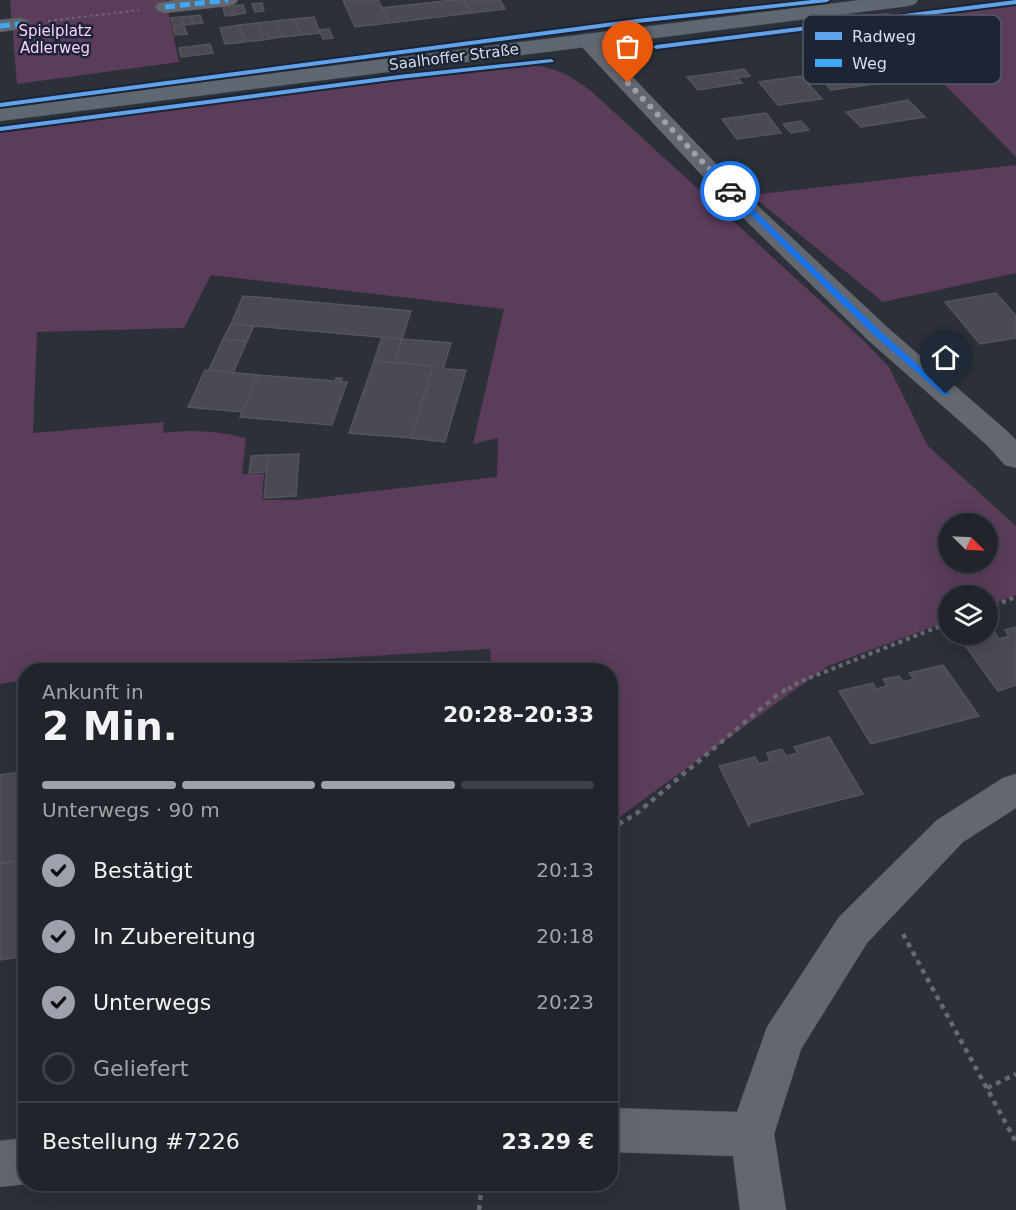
<!DOCTYPE html>
<html lang="de">
<meta charset="utf-8">
<style>
:root{--surface:#21242b;--page:#292c33;--text:#f1f3f6;--muted:#a2a4a9;--line:#3e4147;--accent:#9ca1ab}
body{margin:0;font-family:"DejaVu Sans",sans-serif;background:var(--page);color:var(--text);height:100vh;display:flex;flex-direction:column;font-size:22px;white-space:nowrap}
*{box-sizing:border-box;margin:0}
p{font-size:20px;color:var(--muted)}
.icon{flex:none;width:33px;height:33px;fill:none;stroke:currentColor;stroke-width:2;stroke-linecap:round;stroke-linejoin:round}
.map{position:relative;flex:1;overflow:hidden}
.sheet{position:absolute;left:18px;top:663px;width:600px;height:528px;display:flex;flex-direction:column;background:var(--surface);border-radius:24px;box-shadow:0 6px 24px #0002,0 0 0 2px var(--line)}
.sheet>*{flex:none}
.needle{width:39px;rotate:114deg}
.buttons{position:absolute;left:938px;top:513px;display:grid;gap:12px}
.buttons a{display:grid;place-items:center;width:60px;height:60px;border-radius:50%;background:var(--surface);box-shadow:0 6px 24px #0002,0 0 0 2px var(--line);font-size:30px}
.pin{position:absolute;display:grid;place-items:center;width:51px;height:51px;color:#fff;margin:-62px -26px;border-radius:50% 50% 50% 0;rotate:-45deg;box-shadow:0 0 6px #0007}
.pin .icon{rotate:45deg}
.courier{position:absolute;display:grid;place-items:center;width:60px;height:60px;margin:-30px;border:4px solid #1a73e8;border-radius:50%;background:#fff;color:#222;box-shadow:0 2px 8px #0007}
.headline em{font-style:normal;font-weight:700}
.headline div{display:flex;flex-direction:column-reverse}
.headline{display:flex;align-items:center;justify-content:space-between;height:102px;padding:0 24px}
h1{font-size:39px;font-weight:700;line-height:45px}
.bar{display:grid;grid-template-columns:repeat(4,1fr);gap:9px 6px;align-content:center;height:72px;padding:0 24px}
.bar i{height:8px;border-radius:4px;background:var(--line)}
.bar .on{background:var(--accent)}
.bar p{grid-column:span 4}
.line{display:flex;align-items:center;gap:15px;padding:0 24px;border-top:2px solid var(--line)}
.line div{flex:1}
ol{padding:0 24px;list-style:none}
li{display:flex;align-items:center;gap:18px;height:66px}
li p{margin-inline-start:auto}
li .icon{padding:6px;border-radius:50%;background:var(--accent);color:#111;stroke-width:4}
li:last-child{color:var(--muted)}
li i{width:33px;height:33px;border:3px solid var(--line);border-radius:50%}
.map>svg:first-child{display:block}
.green{fill:#5b3c5b;fill-rule:evenodd}
.building{fill:#494a52;stroke:#54545c;stroke-width:1.5}
.lines{fill:none;stroke-linecap:round;stroke-linejoin:round}
.minor-casing{stroke:#484c54;stroke-width:1}
.major-casing{stroke:#484c54;stroke-width:1}
.path-far2{stroke:#666a70;stroke-width:2;stroke-dasharray:3 3;stroke-linecap:butt}
.path-far1{stroke:#666a70;stroke-width:4;stroke-dasharray:4 4;stroke-linecap:butt}
.path{stroke:#666a70;stroke-width:4.5;stroke-dasharray:5 5;stroke-linecap:butt}
.minor{fill:#63676f;fill-rule:evenodd}
.major{fill:#5f6770;fill-rule:evenodd}
.quiet{stroke:#3fa9f5;stroke-width:5;stroke-dasharray:10 5;stroke-linecap:butt}
.cycleway-casing{stroke:#1c2435;stroke-width:4}
.cycleway{fill:#60a3ed;fill-rule:evenodd}
.route{fill:#1a73e8}
.done{stroke:#9ca1ab;stroke-width:6;stroke-dasharray:0 10.8}
.labels{text-anchor:middle;stroke-width:5;stroke-linejoin:round;paint-order:stroke}
.far-park-label{font-size:15px;fill:#fcd0f9;stroke:#1c2435}
.far-street-label{font-size:15px;fill:#d8dee9;stroke:#1c2435}
.key{fill:#1c2435;stroke:#545c6b;stroke-width:1.5}
.key-label{font-size:16px;fill:#d8dee9}
</style>
<div class="map">
<svg width="1016" height="1210" viewBox="0 0 1016 1210">
<rect width="100%" height="100%" fill="#2c3039"/>
<path class="green" d="M10 0H166L179 62 17 84Z
M1016 2V157L875 14Z
M527 65C556 67 568 74 591 91L862 339 889 367 928 446 1016 526V595L987 606V596H948V621L828 666 611 823 610 670H492L490 649 139 670H26L25 680 0 684V132L257 97ZM211 275 504 309 473 444 498 438 497 477 296 500H262L264 474H242L246 438C219 431 191 429 163 433L164 422 33 433 37 332 184 328ZM948 524H987V562H948Z
M1016 165V273L883 302 751 195Z"/>
<path class="building" d="M343 0H378L389 23 355 27Z
M453 0H464L472 13 389 23 382 8Z
M464 0H500L505 9 472 13Z
M262 3 264 11 255 12 252 4Z
M243 5 246 13 235 15 233 6Z
M233 6 235 15 225 16 223 7Z
M200 15 203 23 193 24 191 16Z
M191 16 193 24 183 25 181 17Z
M181 17 183 25 173 26 171 18Z
M314 17 320 33 301 35 295 19Z
M295 19 301 35 282 37 276 21Z
M276 21 282 37 263 40 258 23Z
M258 23 263 40 244 42 239 25Z
M184 25 187 34 175 35 173 27Z
M239 25 244 42 225 44 220 28Z
M329 29 333 38 323 39 319 30Z
M210 44 213 53 181 57 179 48Z
M860 50 890 82 831 90 803 57Z
M744 69 750 76 737 78 731 71Z
M731 71 742 83 698 90 687 77Z
M801 76 822 99 778 105 759 82Z
M908 100 925 117 861 127 846 112Z
M766 113 781 133 737 139 722 119Z
M801 121 809 130 791 133 783 124Z
M996 293 1016 316V338L980 344 945 302Z
M243 296 257 297 411 311 402 339 231 324Z
M231 324 254 326 247 341 223 339Z
M382 337 402 339 395 363 374 361Z
M223 339 247 341 233 373 209 370Z
M402 339 451 343 443 369 466 370 445 442 411 438 433 366 395 363Z
M374 361 433 366 411 438 349 433Z
M205 370 258 375 242 412 188 407Z
M258 375 335 381 336 378H342L341 382H347L332 425 240 417Z
M299 454 296 496 264 498 268 455Z
M268 455 266 472 249 473 251 456Z
M1016 627V685L998 691 962 641 995 633 999 639 1009 636 1005 630Z
M943 665 979 716 871 744 839 691 873 683 876 689 887 686 883 679 899 676 903 682 914 679 909 673Z
M829 737 863 794 750 823 749 826 719 766 755 757 759 764 770 761 767 753 782 749 786 756 798 753 794 747Z
M19 772 21 822 19 823V860L0 863V775Z
M19 860V899H21V915L19 916V957L0 960V864Z"/>
<g class="lines">
<defs>
<path id="minor" d="M175 0H238L235 4 228 6 165 13 158 11 155 7 158 3Z
M20 18 27 20 30 24 27 28 0 32V20Z
M588 36 595 38 743 192 888 328 1007 431 1016 440V468L1005 465 987 445 868 340 727 202 581 46 578 42 581 38Z
M1016 774V808L963 842 867 943 801 1049 774 1134 786 1210H740L733 1156 610 1152V1108L737 1112 767 1027 839 917 937 820 1003 778Z
M26 1138V1184L0 1187V1141Z"/>
<path id="major" d="M861 0H918L915 4 908 6 0 121V107Z"/>
</defs>
<use href="#minor" class="minor-casing"/>
<use href="#major" class="major-casing"/>
<path class="path-far2" d="M48 21 139 10"/>
<path class="path-far1" d="M987 608 1016 597
M788 689 799 682 948 623"/>
<path class="path" d="M610 829 636 814 777 695 790 687
M903 934 1016 1142
M987 1088 1016 1074
M479 1210 482 1184"/>
<use href="#minor" class="minor"/>
<use href="#major" class="major"/>
<path class="quiet" d="M165 7 228 0
M0 26 20 24"/>
<defs>
<path id="cycleway" d="M812 0H830L827 2 637 23 0 107V103L637 19Z
M1016 0V4L656 49 653 47 656 45Z
M551 59 554 61 553 62 399 79 0 131V127L399 75Z"/>
</defs>
<use href="#cycleway" class="cycleway-casing"/>
<use href="#cycleway" class="cycleway"/>
</g>
<path class="route" d="M728 190H733L881 332 949 392V395H943L875 336 728 193Z"/>
<g class="lines">
<path class="done" d="M628 83 730 191"/>
</g>
<g class="labels">
<g class="far-park-label">
<text x="55" y="36">Spielplatz<tspan x="55" dy="17">Adlerweg</tspan></text>
</g>
<g class="far-street-label">
<text transform="translate(454 57) rotate(-7)" y="5">Saalhoffer Straße</text>
</g>
</g>
<rect x="803" y="15" width="198" height="69" rx="9" class="key"/>
<rect x="815" y="32" width="27" height="8" fill="#60a3ed"/>
<rect x="815" y="59" width="27" height="8" fill="#3fa9f5"/>
<g class="key-label">
<text x="852" y="42">Radweg</text>
<text x="852" y="69">Weg</text>
</g>
</svg>
<div class="buttons">
<a><svg class="needle" viewBox="-14 -14 28 28"><path d="M0-13l5 13h-10z" fill="#e53935"/><path d="M0 13l5-13h-10z" fill="#a2a4a9"/></svg></a>
<a><svg class="icon" aria-label="layers" viewBox="0 0 24 24"><path d="M12 4l9 5-9 5-9-5zM3 14l9 5 9-5"/></svg></a>
</div>
<div class="pin" style="left:628px;top:83px;background:#ea580c"><svg class="icon" aria-label="bag" viewBox="0 0 24 24"><path d="M5 8h14l-1 12H6zM9 8a3 3 0 0 1 6 0"/></svg></div>
<div class="pin" style="left:946px;top:394px;background:#1f2937"><svg class="icon" aria-label="home" viewBox="0 0 24 24"><path d="M3 11l9-7 9 7M6 9v11h12V9"/></svg></div>
<div class="courier" style="left:730px;top:191px"><svg class="icon" aria-label="car" viewBox="0 0 24 24"><path d="M5 17H2v-5l4-1 3-4h7l3 4 3 1v5h-3M9 17h6M6 11h13"/><circle cx="7" cy="17" r="2"/><circle cx="17" cy="17" r="2"/></svg></div>
<section class="sheet">
<div class="headline"><div><h1>2 Min.</h1><p>Ankunft in</p></div><em>20:28–20:33</em></div>
<div class="bar"><i class="on"></i><i class="on"></i><i class="on"></i><i></i><p>Unterwegs · 90 m</p></div>
<ol>
<li><svg class="icon" aria-label="check" viewBox="0 0 24 24"><path d="M5 12l5 5 9-10"/></svg>Bestätigt<p>20:13</p></li>
<li><svg class="icon" aria-label="check" viewBox="0 0 24 24"><path d="M5 12l5 5 9-10"/></svg>In Zubereitung<p>20:18</p></li>
<li><svg class="icon" aria-label="check" viewBox="0 0 24 24"><path d="M5 12l5 5 9-10"/></svg>Unterwegs<p>20:23</p></li>
<li><i></i>Geliefert</li>
</ol>
<div class="line" style="height:78px"><div>Bestellung #7226</div><b>23.29 €</b></div>
</section>
</div>
